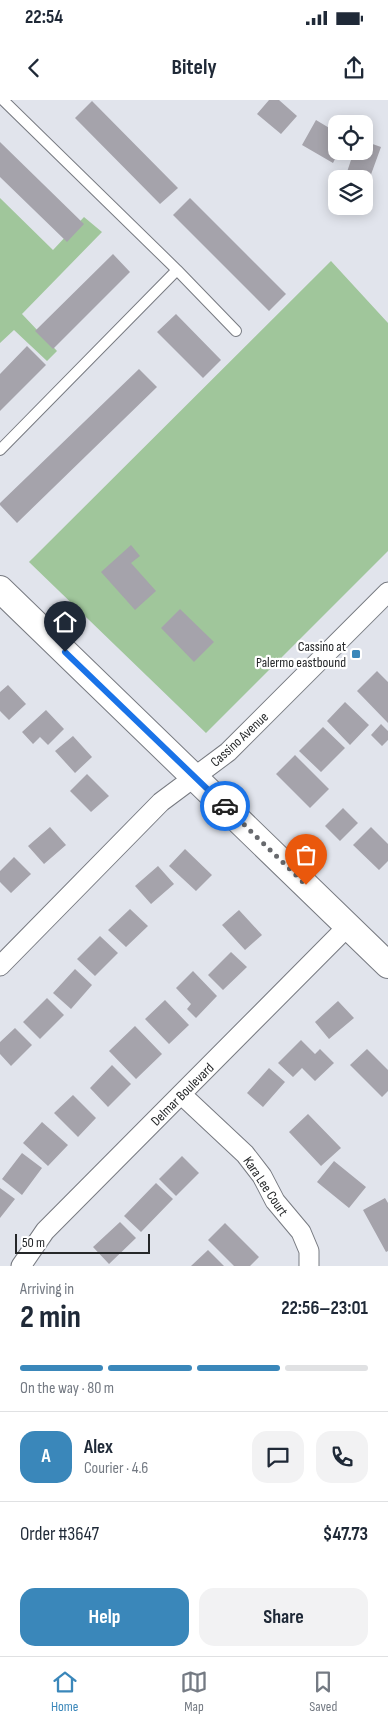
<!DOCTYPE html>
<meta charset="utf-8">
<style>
:root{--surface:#fff;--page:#f2f2f3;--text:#1f2937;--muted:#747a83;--line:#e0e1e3;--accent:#3a87ba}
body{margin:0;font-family:"Sofia Sans Condensed",sans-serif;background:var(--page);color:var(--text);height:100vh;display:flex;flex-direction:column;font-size:19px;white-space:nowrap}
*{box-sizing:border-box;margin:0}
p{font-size:16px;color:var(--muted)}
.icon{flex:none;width:28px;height:28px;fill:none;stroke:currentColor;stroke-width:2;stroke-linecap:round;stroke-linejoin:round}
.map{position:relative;height:1166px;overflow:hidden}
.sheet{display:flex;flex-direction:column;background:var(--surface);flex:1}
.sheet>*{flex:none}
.tools{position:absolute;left:328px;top:15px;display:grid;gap:10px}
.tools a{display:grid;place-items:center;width:45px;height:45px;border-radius:10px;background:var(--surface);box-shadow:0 2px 12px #0003;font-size:25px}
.scale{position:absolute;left:15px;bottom:12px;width:135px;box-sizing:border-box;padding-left:5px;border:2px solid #252729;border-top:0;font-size:14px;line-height:18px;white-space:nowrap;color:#252729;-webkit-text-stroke:4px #fff;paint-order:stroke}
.pin{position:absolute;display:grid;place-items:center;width:42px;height:42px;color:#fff;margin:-51px -21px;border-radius:50% 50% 50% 0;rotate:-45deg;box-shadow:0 0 5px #0007}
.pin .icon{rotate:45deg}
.courier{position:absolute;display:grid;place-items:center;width:50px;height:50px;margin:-25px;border:4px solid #1a73e8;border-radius:50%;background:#fff;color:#222;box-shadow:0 1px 6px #0007}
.headline em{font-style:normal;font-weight:700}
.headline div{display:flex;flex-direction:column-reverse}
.headline{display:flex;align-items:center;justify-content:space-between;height:85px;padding:0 20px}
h1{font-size:32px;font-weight:700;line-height:38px}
.bar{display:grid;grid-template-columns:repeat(4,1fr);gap:8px 5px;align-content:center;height:60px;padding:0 20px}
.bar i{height:6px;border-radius:4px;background:var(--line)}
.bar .current{background:var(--accent)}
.bar p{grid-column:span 4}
.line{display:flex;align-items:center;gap:12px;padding:0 20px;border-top:1px solid var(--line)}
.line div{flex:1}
.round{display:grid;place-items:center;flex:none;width:52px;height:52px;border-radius:15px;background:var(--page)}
.button{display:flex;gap:10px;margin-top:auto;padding:10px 20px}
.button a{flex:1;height:58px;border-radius:15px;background:var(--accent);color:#fff;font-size:20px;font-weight:700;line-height:58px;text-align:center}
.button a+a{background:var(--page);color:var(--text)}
.status{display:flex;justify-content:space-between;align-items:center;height:35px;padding:0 25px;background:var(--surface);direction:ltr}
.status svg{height:14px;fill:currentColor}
header{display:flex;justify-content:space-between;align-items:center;height:65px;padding:0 20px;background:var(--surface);font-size:22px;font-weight:700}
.tabs{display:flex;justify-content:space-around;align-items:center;height:70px;border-top:1px solid var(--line);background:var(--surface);font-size:14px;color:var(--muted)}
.tabs a{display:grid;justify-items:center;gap:2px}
.tabs .current{color:var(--accent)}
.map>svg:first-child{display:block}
.green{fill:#a0c69b}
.building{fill:#a5a3ab}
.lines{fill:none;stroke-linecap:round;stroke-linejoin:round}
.lane-casing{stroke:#777a81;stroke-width:12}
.street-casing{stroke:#777a81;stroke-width:21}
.secondary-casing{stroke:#777a81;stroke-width:28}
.lane{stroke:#fff;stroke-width:10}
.street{stroke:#fff;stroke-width:19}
.secondary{stroke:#fff;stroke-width:26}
.done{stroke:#67696d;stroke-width:5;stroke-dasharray:0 9}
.route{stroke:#1a73e8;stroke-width:6}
.poi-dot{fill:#3a87ba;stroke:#fff;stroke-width:2}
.labels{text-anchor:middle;stroke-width:4.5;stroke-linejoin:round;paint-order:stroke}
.poi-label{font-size:14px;fill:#252729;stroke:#fff;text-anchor:end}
.street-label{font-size:14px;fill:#252729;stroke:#fff}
</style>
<div class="status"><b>22:54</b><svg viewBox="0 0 49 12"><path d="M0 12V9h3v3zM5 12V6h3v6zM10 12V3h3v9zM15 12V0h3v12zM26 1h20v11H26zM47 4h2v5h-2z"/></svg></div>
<header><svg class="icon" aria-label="back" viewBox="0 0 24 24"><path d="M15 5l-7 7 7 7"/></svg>Bitely<svg class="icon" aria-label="share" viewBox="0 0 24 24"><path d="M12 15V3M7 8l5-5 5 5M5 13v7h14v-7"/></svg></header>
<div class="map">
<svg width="388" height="1166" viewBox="0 0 388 1166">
<rect width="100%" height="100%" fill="#e1e4ec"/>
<path class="green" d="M0 98 53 150 84 117 102 132 22 214 57 251 47 261 14 230 0 243Z
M331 161 388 223V451L206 633 29 462Z"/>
<path class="building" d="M269 0H279L297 16 281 34 257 14Z
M92 1 178 88 160 104 75 18Z
M316 20 336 32V51H339L333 63 302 45Z
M364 41 381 47 369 80 347 72 354 51H364Z
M0 42 84 124 67 142 0 77Z
M190 98 286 194 269 211 173 115Z
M113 154 130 172 53 249 35 231Z
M176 214 221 260 203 278 157 232Z
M27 246 46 265 0 311V274Z
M139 269 157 287 17 423 0 405V403Z
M131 445 140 456 131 463 156 491 135 510 101 472Z
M180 509 214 542 194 562 161 528Z
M377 571 388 582V623L357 591Z
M8 585 26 604 9 620 0 611V592Z
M345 602 369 625 350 645 327 621Z
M46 610 64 629 48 645 40 637 33 644 22 632Z
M381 624 388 631V640L382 646 371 635Z
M323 627 345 648 321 672 299 651Z
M73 636 92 657 75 673 55 651Z
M295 655 329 689 310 708 276 674Z
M87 674 109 696 91 712 70 691Z
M343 708 358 723 340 741 325 726Z
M50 727 66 745 44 764 28 746Z
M371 727 388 744V761L379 770 353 745Z
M185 749 212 775 196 791 169 766Z
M14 757 31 774 11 793 0 782V771Z
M158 766 174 784 151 804 135 786Z
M130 809 148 826 126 847 108 830Z
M239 810 262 835 245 850 222 825Z
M100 836 118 853 95 876 77 859Z
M231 852 247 867 223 890 208 875Z
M75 869 92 885 71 909 53 893Z
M193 871 217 896 196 918 187 909 191 904 176 888Z
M47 898 64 915 40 939 23 922Z
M165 900 189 925 169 944 145 919Z
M338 901 354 918 329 939 315 922Z
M135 926 162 954 136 979 109 951Z
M15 928 32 945 11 966 0 954V942Z
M301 940 315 954 320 949 334 963 315 981 302 968 293 977 278 963Z
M367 949 388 970V991L382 997 350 965Z
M112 965 131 984 108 1007 90 988Z
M269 968 285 982 263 1007 247 993Z
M73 995 96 1018 78 1037 54 1013Z
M308 1014 341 1048 321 1066 289 1032Z
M42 1022 68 1045 48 1066 23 1043Z
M22 1053 42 1068 22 1095 2 1079Z
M182 1056 199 1073 176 1096 159 1079Z
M334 1061 366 1087 349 1108 317 1082Z
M156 1083 173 1099 141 1132 124 1116Z
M0 1088 15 1099 0 1118Z
M385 1098 388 1103V1151L386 1152 363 1110Z
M120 1122 136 1138 109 1164 93 1147Z
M225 1123 259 1157 250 1166H234L208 1140Z
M208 1150 224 1166H191Z"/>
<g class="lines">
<defs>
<path id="lane" d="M3 0 177 170 236 231
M0 350 177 170"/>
<path id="street" d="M0 866 161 702 228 652 388 492
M182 995 245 1054 262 1076 275 1101 301 1132 309 1151V1166
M21 1166 45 1131 348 826"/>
<path id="secondary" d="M0 489 388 865"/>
</defs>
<use href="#lane" class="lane-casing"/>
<use href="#street" class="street-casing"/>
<use href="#secondary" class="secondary-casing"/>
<use href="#lane" class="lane"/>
<use href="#street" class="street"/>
<use href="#secondary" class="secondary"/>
</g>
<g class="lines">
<path class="done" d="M225 706 306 785"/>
<path class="route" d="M65 552 225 706"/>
</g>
<rect class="poi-dot" x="351" y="549" width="10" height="10" rx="2.5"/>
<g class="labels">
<g class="poi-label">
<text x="346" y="551">Cassino at<tspan x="346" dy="16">Palermo eastbound</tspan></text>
</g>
<g class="street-label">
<text transform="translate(239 639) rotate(-43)" y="5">Cassino Avenue</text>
<text transform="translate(182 994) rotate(-45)" y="5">Delmar Boulevard</text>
<text transform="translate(266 1086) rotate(56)" y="5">Kara Lee Court</text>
</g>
</g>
</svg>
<div class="tools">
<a><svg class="icon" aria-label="locate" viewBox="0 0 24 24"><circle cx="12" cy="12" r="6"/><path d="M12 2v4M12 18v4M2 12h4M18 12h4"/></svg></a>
<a><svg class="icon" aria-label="layers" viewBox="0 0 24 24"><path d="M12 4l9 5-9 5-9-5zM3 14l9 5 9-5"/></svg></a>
</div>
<div class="scale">50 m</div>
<div class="pin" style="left:306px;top:785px;background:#ea580c"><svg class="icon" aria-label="bag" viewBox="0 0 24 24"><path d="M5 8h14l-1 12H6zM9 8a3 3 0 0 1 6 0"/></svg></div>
<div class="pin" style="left:65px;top:552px;background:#1f2937"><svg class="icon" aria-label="home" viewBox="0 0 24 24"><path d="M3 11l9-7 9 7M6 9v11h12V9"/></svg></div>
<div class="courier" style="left:225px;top:706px"><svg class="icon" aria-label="car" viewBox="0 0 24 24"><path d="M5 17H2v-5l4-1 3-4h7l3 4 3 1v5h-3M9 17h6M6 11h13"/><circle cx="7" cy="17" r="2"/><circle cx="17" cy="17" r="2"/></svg></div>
</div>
<section class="sheet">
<div class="headline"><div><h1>2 min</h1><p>Arriving in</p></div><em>22:56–23:01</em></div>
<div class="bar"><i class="current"></i><i class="current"></i><i class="current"></i><i></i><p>On the way · 80 m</p></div>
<div class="line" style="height:90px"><b class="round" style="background:var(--accent);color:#fff">A</b><div><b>Alex</b><p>Courier · 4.6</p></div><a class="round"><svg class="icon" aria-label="chat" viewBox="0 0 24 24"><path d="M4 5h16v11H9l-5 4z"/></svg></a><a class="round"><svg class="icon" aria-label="phone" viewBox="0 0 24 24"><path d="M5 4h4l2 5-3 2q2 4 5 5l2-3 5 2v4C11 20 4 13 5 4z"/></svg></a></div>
<div class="line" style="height:65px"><div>Order #3647</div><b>$47.73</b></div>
<div class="button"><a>Help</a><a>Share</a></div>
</section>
<nav class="tabs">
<a class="current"><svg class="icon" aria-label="home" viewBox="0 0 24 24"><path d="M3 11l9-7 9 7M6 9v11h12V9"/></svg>Home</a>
<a><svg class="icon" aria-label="map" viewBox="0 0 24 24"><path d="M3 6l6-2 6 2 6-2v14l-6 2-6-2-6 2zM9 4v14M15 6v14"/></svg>Map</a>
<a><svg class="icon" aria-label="saved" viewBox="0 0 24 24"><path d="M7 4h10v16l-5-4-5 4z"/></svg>Saved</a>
</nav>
